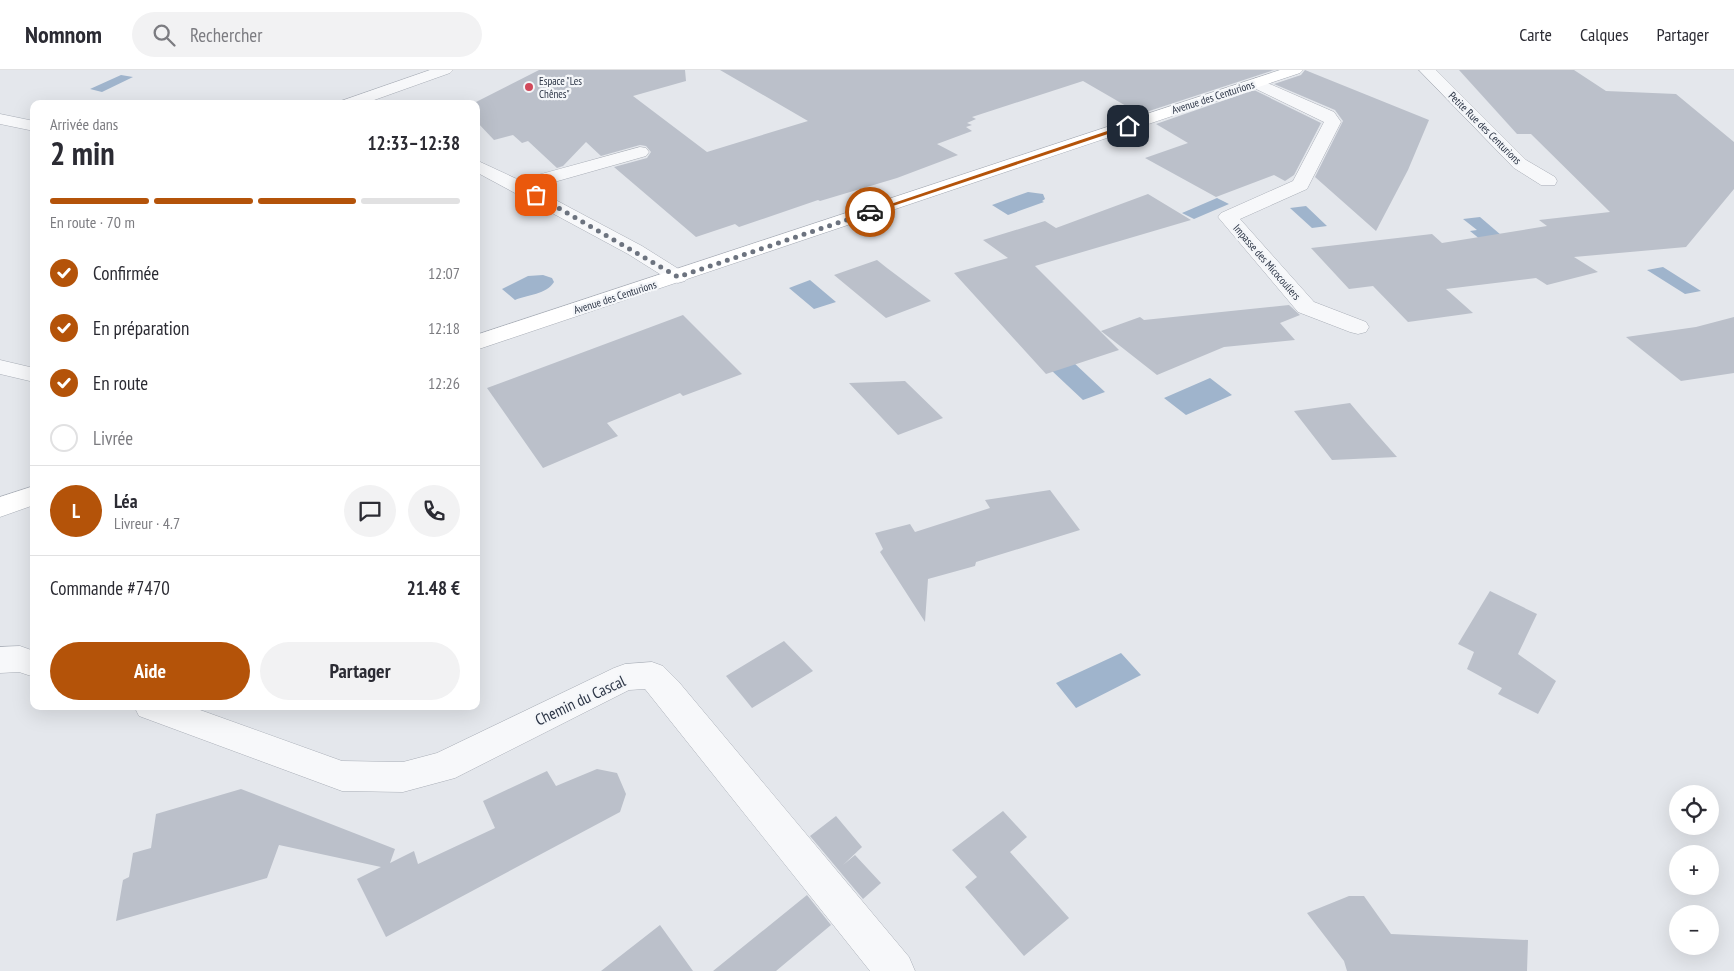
<!DOCTYPE html>
<html lang="fr">
<meta charset="utf-8">
<style>
:root{--surface:#fff;--page:#f2f2f3;--text:#2b2b33;--muted:#7c7c81;--line:#e1e1e2;--accent:#b45309}
body{margin:0;font-family:"PT Sans Narrow",sans-serif;background:var(--page);color:var(--text);height:100vh;display:flex;flex-direction:column;font-size:19px;white-space:nowrap}
*{box-sizing:border-box;margin:0}
p{font-size:16px;color:var(--muted)}
.icon{flex:none;width:28px;height:28px;fill:none;stroke:currentColor;stroke-width:2;stroke-linecap:round;stroke-linejoin:round}
.map{position:relative;flex:1;overflow:hidden}
.sheet{position:absolute;left:30px;top:30px;width:450px;height:610px;display:flex;flex-direction:column;background:var(--surface);border-radius:10px;box-shadow:0 5px 20px #0002}
.sheet>*{flex:none}
.buttons{position:absolute;left:1669px;top:715px;display:grid;gap:10px}
.buttons a{display:grid;place-items:center;width:50px;height:50px;border-radius:50%;background:var(--surface);box-shadow:0 5px 20px #0002;font-size:25px}
.pin{position:absolute;display:grid;place-items:center;width:42px;height:42px;color:#fff;margin:-21px;border-radius:10px;box-shadow:0 2px 8px #0006}
.courier{position:absolute;display:grid;place-items:center;width:50px;height:50px;margin:-25px;border:4px solid #b45309;border-radius:50%;background:#fff;color:#222;box-shadow:0 1px 6px #0007}
.head em{font-style:normal;font-weight:700}
.head div{display:flex;flex-direction:column-reverse}
.head{display:flex;align-items:center;justify-content:space-between;height:85px;padding:0 20px}
h1{font-size:32px;font-weight:700;line-height:38px}
.bar{display:grid;grid-template-columns:repeat(4,1fr);gap:8px 5px;align-content:center;height:60px;padding:0 20px}
.bar i{height:6px;border-radius:4px;background:var(--line)}
.bar .active{background:var(--accent)}
.bar p{grid-column:span 4}
.line{display:flex;align-items:center;gap:12px;padding:0 20px;border-top:1px solid var(--line)}
.line div{flex:1}
.round{display:grid;place-items:center;flex:none;width:52px;height:52px;border-radius:26px;background:var(--page)}
ol{padding:0 20px;list-style:none}
li{display:flex;align-items:center;gap:15px;height:55px}
li p{margin-inline-start:auto}
li .icon{padding:5px;border-radius:50%;background:var(--accent);color:#fff;stroke-width:4}
li:last-child{color:var(--muted)}
li i{width:28px;height:28px;border:2px solid var(--line);border-radius:50%}
.button{display:flex;gap:10px;margin-top:auto;padding:10px 20px}
.button a{flex:1;height:58px;border-radius:30px;background:var(--accent);color:#fff;font-size:20px;font-weight:700;line-height:58px;text-align:center}
.button a+a{background:var(--page);color:var(--text)}
header{display:flex;align-items:center;gap:30px;box-sizing:border-box;height:70px;padding:0 25px;background:var(--surface);border-bottom:1px solid var(--line)}
header strong{font-size:24px}
nav{display:flex;gap:28px;margin-inline-start:auto;font-size:18px}
.search{width:350px;height:45px;background:var(--page);display:flex;align-items:center;gap:12px;box-sizing:border-box;padding:0 18px;border-radius:28px;color:var(--muted);font-size:19px}
.map>svg:first-child{display:block}
.water{fill:#9fb4cc}
.building{fill:#bbc0ca}
.lines{fill:none;stroke-linecap:round;stroke-linejoin:round}
.street-casing{stroke:#a9aeb7;stroke-width:1}
.secondary-casing{stroke:#a9aeb7;stroke-width:1}
.street{fill:#f7f8fa;fill-rule:evenodd}
.secondary{fill:#fff;fill-rule:evenodd}
.route{fill:#b45309}
.done{stroke:#6c737f;stroke-width:5;stroke-dasharray:0 9}
.poi-dot{fill:#d1495b;stroke:#f4f6f9;stroke-width:2}
.labels{text-anchor:middle;stroke-width:4.5;stroke-linejoin:round;paint-order:stroke}
.far-poi-label{font-size:11px;fill:#2b3445;stroke:#f4f6f9;text-anchor:start}
.far-street-label{font-size:11px;fill:#2b3445;stroke:#f4f6f9}
.near-street-label{font-size:16px;fill:#2b3445;stroke:#f4f6f9}
</style>
<header>
<strong>Nomnom</strong>
<div class="search"><svg class="icon" aria-label="search" viewBox="0 0 24 24"><circle cx="10" cy="10" r="6"/><path d="M15 15l6 6"/></svg>Rechercher</div>
<nav><a>Carte</a><a>Calques</a><a>Partager</a></nav>
</header>
<div class="map">
<svg width="1734" height="901" viewBox="0 0 1734 901">
<rect width="100%" height="100%" fill="#e4e7ec"/>
<path class="water" d="M121 5 133 7 102 22 90 19Z
M1028 122 1043 124 1045 129 1042 131 1044 132 1008 145 992 135Z
M1217 128 1229 134 1194 149 1182 143Z
M1306 136 1327 156 1312 158 1290 138Z
M1480 147 1501 165 1481 170 1470 161 1477 160 1463 149Z
M1663 197 1701 221 1685 224 1647 200Z
M543 205 552 208 554 212C547 224 527 225 515 230L502 219 528 206Z
M810 210 836 232 814 239 789 218Z
M1073 292 1105 322 1083 330 1051 300Z
M1210 308 1232 325 1186 345 1164 328Z
M1121 583 1141 605 1076 638 1056 613Z"/>
<path class="building" d="M539 0H685L686 11 633 26 707 82 808 51 720 0H1274L1140 44 1083 11 972 47 976 49 967 53 972 55 966 57 972 61 937 74 958 85 897 108 820 131 818 130 739 157 735 154 696 167 614 97 647 88 651 82 646 76 640 75 601 86 586 72 563 96 557 98 528 71 522 73 513 65 494 70 476 51V32Z
M1305 0 1429 50 1408 100 1376 161 1315 107 1343 51 1335 40 1274 14 1301 5Z
M1459 0H1574L1606 21 1676 24 1734 72V119L1686 177 1574 187 1598 202 1547 215 1536 208 1446 219 1473 243 1408 252 1373 216 1349 219 1311 178 1432 164 1442 173 1547 156 1539 150 1610 142 1531 64H1517Z
M1254 20 1321 53 1294 105 1285 111 1274 105 1216 127 1145 88 1188 73 1156 54Z
M1148 124 1191 150 1035 196 1119 280 1046 304 954 203 1008 188 983 170 1045 151 1056 158Z
M877 190 887 198 931 231 886 248 834 205Z
M1289 235 1300 245 1280 253 1295 270 1224 277 1157 305 1101 261 1140 247 1144 250Z
M683 245 742 304 683 326 680 323 607 353 618 366 543 398 487 318Z
M1734 247V303L1681 311 1626 267 1696 257Z
M905 311 943 348 898 365 849 313Z
M1350 333 1366 352 1397 387 1332 390 1294 341Z
M1050 420 1080 460 976 492 975 496 928 509 925 552 880 482 883 479 875 463 910 454 915 462 990 438 985 430Z
M1490 521 1537 544 1518 584 1556 611 1538 644 1498 624 1502 618 1467 599 1474 582 1458 574Z
M784 571 813 601 752 638 726 606Z
M597 699 617 703 626 724 620 742 386 867 357 809 381 797 279 775 267 808 116 851 123 810 129 807 133 783 151 778 156 744 241 719 395 779 390 793 414 781 418 794 495 758 483 731 547 701 556 716Z
M1003 741 1027 767 1010 782 1069 848 1024 886 965 817 977 807 952 780Z
M836 746 862 777 843 795 855 785 881 813 863 829 810 766Z
M807 825 831 855 776 901H713Z
M1349 826H1364L1391 864 1528 870 1527 901H1347L1344 891 1307 843Z
M660 855 693 901H601Z"/>
<g class="lines">
<defs>
<path id="street" d="M430 0H453L450 3 363 34H339L341 31Z
M1419 0H1436L1526 90 1555 107 1557 111 1555 115H1541L1514 98Z
M1256 8 1334 42 1341 52 1307 119 1240 149 1314 232 1366 252 1369 257 1366 262 1358 264 1350 262 1298 242 1218 147 1221 143 1293 111 1324 52 1250 16 1248 13Z
M0 44 34 51V61L0 54Z
M640 77 646 78 649 82 646 86 533 118 642 176 685 203 689 207 685 211 678 213 671 211 628 184 476 102V90L519 110Z
M0 290 34 298V312L0 304Z
M20 576 34 581V607L19 602 0 603V577Z
M652 592 663 596 678 611 909 887 915 901H870L645 619 629 620 455 708 403 722 342 721 139 646 134 636H189L342 691 403 692 437 683 614 598 625 594Z"/>
<path id="secondary" d="M1280 0H1303L1300 3 476 280V265Z
M34 416V435L0 447V427Z"/>
</defs>
<use href="#street" class="street-casing"/>
<use href="#secondary" class="secondary-casing"/>
<use href="#street" class="street"/>
<use href="#secondary" class="secondary"/>
</g>
<path class="route" d="M1128 54 1129 57 872 143 867 142Z"/>
<g class="lines">
<path class="done" d="M536 125 678 207 870 142"/>
</g>
<circle class="poi-dot" cx="529" cy="17" r="5"/>
<g class="labels">
<g class="far-poi-label">
<text x="539" y="15">Espace "Les<tspan x="539" dy="13">Chênes"</tspan></text>
</g>
<g class="far-street-label">
<text transform="translate(1213 27) rotate(-18)" y="4">Avenue des Centurions</text>
<text transform="translate(1485 58) rotate(45)" y="4">Petite Rue des Centurions</text>
<text transform="translate(1267 192) rotate(49)" y="4">Impasse des Micocouliers</text>
<text transform="translate(615 227) rotate(-18)" y="4">Avenue des Centurions</text>
</g>
<g class="near-street-label">
<text transform="translate(580 630) rotate(-25)" y="6">Chemin du Cascal</text>
</g>
</g>
</svg>
<div class="buttons">
<a><svg class="icon" aria-label="locate" viewBox="0 0 24 24"><circle cx="12" cy="12" r="6"/><path d="M12 2v4M12 18v4M2 12h4M18 12h4"/></svg></a>
<a>+</a>
<a>−</a>
</div>
<div class="pin" style="left:536px;top:125px;background:#ea580c"><svg class="icon" aria-label="bag" viewBox="0 0 24 24"><path d="M5 8h14l-1 12H6zM9 8a3 3 0 0 1 6 0"/></svg></div>
<div class="pin" style="left:1128px;top:56px;background:#1f2937"><svg class="icon" aria-label="home" viewBox="0 0 24 24"><path d="M3 11l9-7 9 7M6 9v11h12V9"/></svg></div>
<div class="courier" style="left:870px;top:142px"><svg class="icon" aria-label="car" viewBox="0 0 24 24"><path d="M5 17H2v-5l4-1 3-4h7l3 4 3 1v5h-3M9 17h6M6 11h13"/><circle cx="7" cy="17" r="2"/><circle cx="17" cy="17" r="2"/></svg></div>
<section class="sheet">
<div class="head"><div><h1>2 min</h1><p>Arrivée dans</p></div><em>12:33–12:38</em></div>
<div class="bar"><i class="active"></i><i class="active"></i><i class="active"></i><i></i><p>En route · 70 m</p></div>
<ol>
<li><svg class="icon" aria-label="check" viewBox="0 0 24 24"><path d="M5 12l5 5 9-10"/></svg>Confirmée<p>12:07</p></li>
<li><svg class="icon" aria-label="check" viewBox="0 0 24 24"><path d="M5 12l5 5 9-10"/></svg>En préparation<p>12:18</p></li>
<li><svg class="icon" aria-label="check" viewBox="0 0 24 24"><path d="M5 12l5 5 9-10"/></svg>En route<p>12:26</p></li>
<li><i></i>Livrée</li>
</ol>
<div class="line" style="height:90px"><b class="round" style="background:var(--accent);color:#fff">L</b><div><b>Léa</b><p>Livreur · 4.7</p></div><a class="round"><svg class="icon" aria-label="chat" viewBox="0 0 24 24"><path d="M4 5h16v11H9l-5 4z"/></svg></a><a class="round"><svg class="icon" aria-label="phone" viewBox="0 0 24 24"><path d="M5 4h4l2 5-3 2q2 4 5 5l2-3 5 2v4C11 20 4 13 5 4z"/></svg></a></div>
<div class="line" style="height:65px"><div>Commande #7470</div><b>21.48 €</b></div>
<div class="button"><a>Aide</a><a>Partager</a></div>
</section>
</div>
